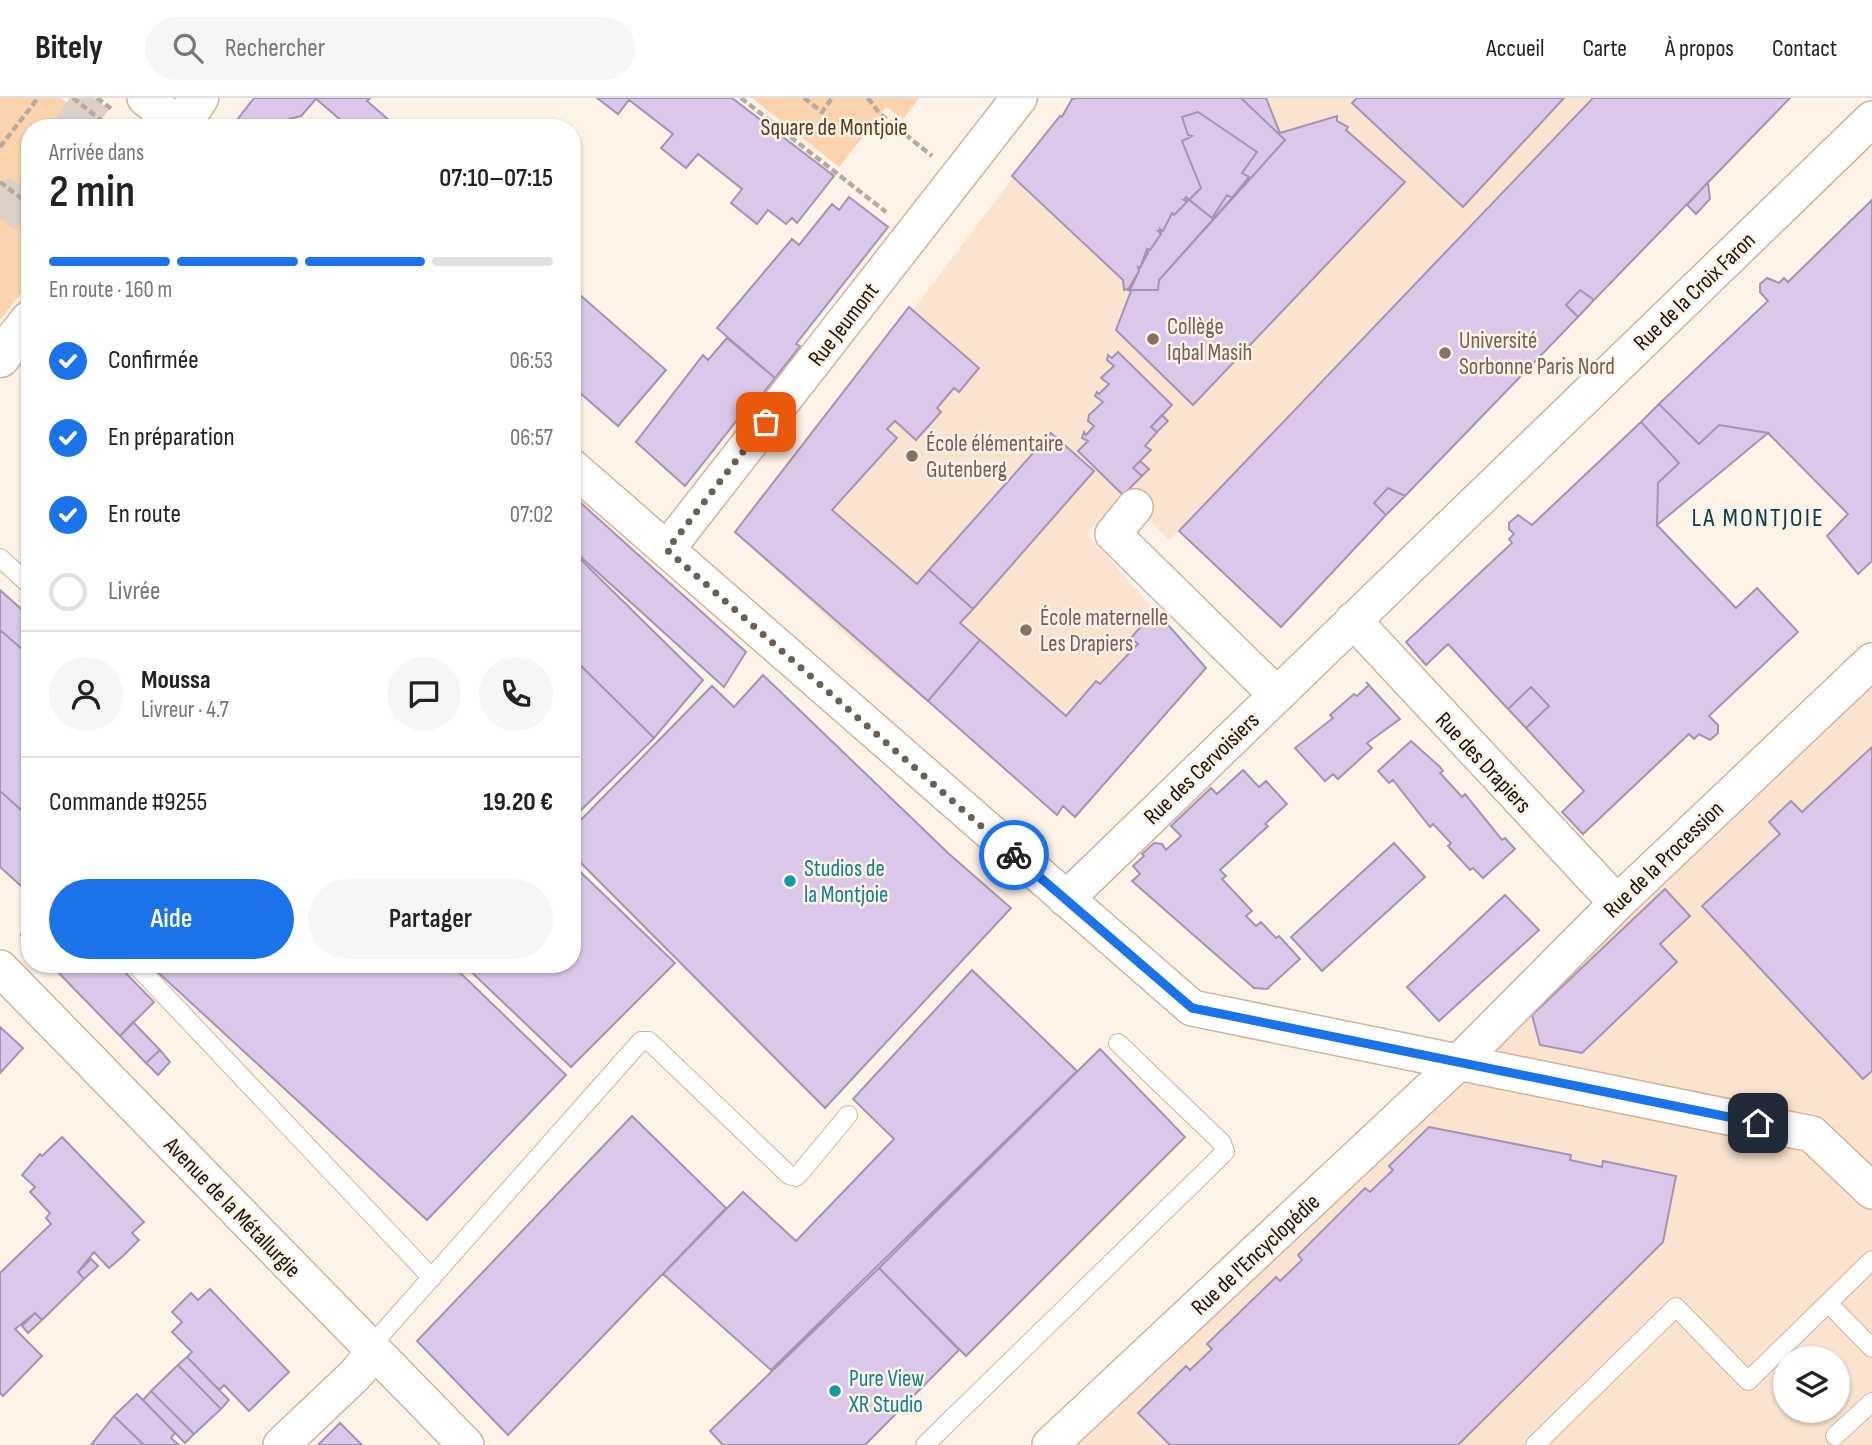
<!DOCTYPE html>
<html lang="fr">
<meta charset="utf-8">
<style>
:root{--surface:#fff;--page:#f6f6f6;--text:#222;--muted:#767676;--line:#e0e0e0;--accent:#1a73e8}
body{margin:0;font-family:"Sofia Sans Condensed",sans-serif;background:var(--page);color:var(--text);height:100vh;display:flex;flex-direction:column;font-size:26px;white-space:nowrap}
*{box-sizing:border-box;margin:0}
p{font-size:23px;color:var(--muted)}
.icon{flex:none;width:38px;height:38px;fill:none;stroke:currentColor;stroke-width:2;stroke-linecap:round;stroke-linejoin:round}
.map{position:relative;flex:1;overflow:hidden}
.side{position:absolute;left:21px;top:21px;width:560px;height:854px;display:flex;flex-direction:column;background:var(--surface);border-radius:28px;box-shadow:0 2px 5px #0004}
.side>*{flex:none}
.fabs{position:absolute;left:1773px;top:1248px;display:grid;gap:14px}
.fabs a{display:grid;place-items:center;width:77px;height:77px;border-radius:50%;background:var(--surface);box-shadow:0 2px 5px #0004;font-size:35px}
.pin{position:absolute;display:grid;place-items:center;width:60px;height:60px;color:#fff;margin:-30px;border-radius:14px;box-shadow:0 4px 10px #0006}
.courier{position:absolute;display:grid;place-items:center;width:70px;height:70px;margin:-35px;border:5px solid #1a73e8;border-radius:50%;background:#fff;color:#222;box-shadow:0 2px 9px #0007}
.headline em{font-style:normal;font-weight:600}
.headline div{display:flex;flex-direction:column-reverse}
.headline{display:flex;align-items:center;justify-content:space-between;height:119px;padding:0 28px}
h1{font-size:46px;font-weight:600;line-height:52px}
.bar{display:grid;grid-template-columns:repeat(4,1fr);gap:10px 7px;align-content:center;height:84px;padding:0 28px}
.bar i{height:9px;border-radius:5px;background:var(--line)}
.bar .active{background:var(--accent)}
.bar p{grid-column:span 4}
.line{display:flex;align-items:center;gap:18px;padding:0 28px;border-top:2px solid var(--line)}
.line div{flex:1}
.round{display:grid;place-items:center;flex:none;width:74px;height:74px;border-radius:37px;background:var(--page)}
ol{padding:0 28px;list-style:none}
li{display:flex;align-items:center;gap:21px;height:77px}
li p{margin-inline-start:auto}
li .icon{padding:7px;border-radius:50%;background:var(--accent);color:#fff;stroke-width:4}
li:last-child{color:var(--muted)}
li i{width:38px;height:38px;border:4px solid var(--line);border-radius:50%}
.button{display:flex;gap:14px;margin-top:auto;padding:14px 28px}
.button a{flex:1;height:80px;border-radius:42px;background:var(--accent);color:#fff;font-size:28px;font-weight:600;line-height:80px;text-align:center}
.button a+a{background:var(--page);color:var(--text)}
header{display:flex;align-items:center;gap:42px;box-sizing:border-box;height:98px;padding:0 35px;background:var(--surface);border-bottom:2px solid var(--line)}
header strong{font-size:33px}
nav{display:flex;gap:38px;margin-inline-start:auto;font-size:24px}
.search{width:490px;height:63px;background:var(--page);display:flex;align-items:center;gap:18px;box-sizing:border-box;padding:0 24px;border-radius:38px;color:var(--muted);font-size:26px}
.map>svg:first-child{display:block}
.built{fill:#fae4d0;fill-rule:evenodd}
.green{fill:#fcd3ac}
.building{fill:#dac7e9;stroke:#a593b2;stroke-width:2}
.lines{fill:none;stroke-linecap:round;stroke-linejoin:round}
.highway-tunnel{stroke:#ddd0c6;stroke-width:38;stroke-dasharray:38 19;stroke-linecap:butt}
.lane-casing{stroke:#d1b399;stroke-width:20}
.street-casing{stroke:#d1b399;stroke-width:38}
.primary-casing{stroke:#d1b399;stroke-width:41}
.path{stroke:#b7aba0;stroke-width:4.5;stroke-dasharray:7 3.5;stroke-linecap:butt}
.lane{stroke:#fff;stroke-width:18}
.street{stroke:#fff;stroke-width:35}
.primary{stroke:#fff;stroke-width:38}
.done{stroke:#6b6056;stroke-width:7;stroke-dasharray:0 12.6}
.route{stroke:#1a73e8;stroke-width:9}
.education-dot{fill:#8d6e63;stroke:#fff2e7;stroke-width:2.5}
.culture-dot{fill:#0f9aa8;stroke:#fff2e7;stroke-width:2.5}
.labels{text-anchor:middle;stroke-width:5;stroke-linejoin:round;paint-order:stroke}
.park-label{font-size:23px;fill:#573a1c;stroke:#fff2e7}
.street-label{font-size:23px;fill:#1c1208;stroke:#fff2e7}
.education-label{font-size:23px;fill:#785e54;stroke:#fff2e7;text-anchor:start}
.culture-label{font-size:23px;fill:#0d838f;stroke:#fff2e7;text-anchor:start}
.quarter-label{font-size:26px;letter-spacing:2px;fill:#02414d;stroke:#fff2e7}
</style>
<header>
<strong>Bitely</strong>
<div class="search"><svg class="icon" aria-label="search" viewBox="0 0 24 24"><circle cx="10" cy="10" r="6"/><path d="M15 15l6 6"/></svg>Rechercher</div>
<nav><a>Accueil</a><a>Carte</a><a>À propos</a><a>Contact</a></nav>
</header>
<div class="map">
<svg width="1872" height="1347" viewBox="0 0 1872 1347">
<rect width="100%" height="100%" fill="#fff2e7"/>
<path class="built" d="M1073 0H1789L1594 202 1584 197 1374 405 1386 417 1281 529 1179 433 1169 442 1123 397 1087 436 1206 570 1075 719 1063 708 1057 717 928 603 862 552 735 434 909 209 913 212Z
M1872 588V1347H1079L1517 923ZM1785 1260H1838V1312H1785Z"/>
<path class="green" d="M0 0H61L101 30H30V184L0 222Z
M752 0H919L903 21 886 9 839 69Z"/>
<path class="building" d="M254 0H315L316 1 301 18 289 21 292 29 302 27 300 30H238L237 22Z
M315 0H370L367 3 398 30H350Z
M597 0H732L834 78 797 125 792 120 786 126 768 112 757 126 731 105 742 91 698 56 686 70 661 50 673 36 629 2 618 16Z
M1077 0H1241L1285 42 1242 90 1249 79 1242 75 1257 54 1198 14 1182 19 1188 37 1192 38 1182 43 1201 90 1189 102H1184L1187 104 1174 117 1172 115 1163 133 1160 131 1161 136 1150 152 1147 151 1140 170 1138 169 1139 173 1131 190 1124 192 1123 182 1012 78 1060 18 1062 19 1072 1Z
M1241 0H1266L1280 35 1337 18V23L1348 29 1346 32 1405 84 1193 307 1116 232 1131 193 1128 192H1158L1159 182 1285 42Z
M1357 0H1564L1463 109 1352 5Z
M1593 0H1790L1594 202 1580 192 1566 207 1578 219 1405 398 1388 390 1374 405 1386 417 1281 529 1179 433Z
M1198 14 1257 54 1242 75 1249 79 1232 100 1227 97 1212 120 1189 102 1201 90 1182 43 1192 38 1188 37 1182 19Z
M1708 84 1710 101 1696 116 1687 107Z
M1227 97 1232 100 1159 182 1158 192H1128L1139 173 1138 169 1140 170 1148 155 1147 151 1150 152 1161 136 1158 133H1163L1172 115 1174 117 1187 104 1184 102 1186 99 1212 120Z
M849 99 888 129 796 246 800 248 775 280 717 230 792 141 799 147 832 106 839 112Z
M1872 102V463L1858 476 1827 438 1848 416 1768 335 1719 327 1699 346 1659 306 1768 203 1760 194V186L1767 180 1779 185 1784 180 1788 184Z
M572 190 666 272 618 328 572 288Z
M1580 192 1594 202 1578 219 1566 207Z
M909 209 979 270 959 294 954 290 937 310 941 314 916 342 895 323 887 331 897 340 832 412 917 486 929 472 973 511 960 525 980 542 928 603 735 434Z
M727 240 775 280 748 315 745 312 685 388 636 344 703 257 708 262Z
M1118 254 1172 307 1151 329 1157 334 1145 348 1151 352 1133 370 1142 378 1123 397 1078 353 1088 343 1082 340 1084 334 1086 337 1094 328 1088 323 1089 317 1103 304 1095 298 1097 294 1099 296 1109 286 1101 280 1114 268 1107 262 1108 257 1112 260Z
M1659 306 1699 346 1719 327 1768 335 1657 427 1658 385 1679 365 1641 324Z
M1162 317 1168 323 1157 334 1151 329Z
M1641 324 1679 365 1658 385 1657 427 1736 510 1757 490 1798 534 1709 618 1718 627V635L1710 642 1699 636 1694 641 1689 636 1583 736 1562 714 1584 693 1526 630 1549 608 1531 589 1508 611 1448 546 1426 567 1406 544 1512 445 1509 441 1514 436 1509 431V425L1518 417 1532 427Z
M1051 335 1094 373 973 511 929 472Z
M1140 363 1149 371 1142 378 1133 370Z
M1388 390 1405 398 1386 417 1374 405Z
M572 397 746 554 724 589 572 451Z
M572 453 703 582 654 640 572 559Z
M0 492 30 519V558L0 532Z
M1155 512 1206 570 1075 719 1063 708 1057 717 928 603 980 542 1066 618 1096 583 1100 586 1138 546 1131 540Z
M0 532 30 558V720L0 693Z
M572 559 654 640 572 721Z
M763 577 948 755 1011 810 825 1010 572 756V731L712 588 734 609Z
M1366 584 1400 621 1367 645 1372 650 1338 681 1333 676 1325 683 1295 650 1333 620 1330 617 1354 596 1357 598 1369 587Z
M1531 589 1549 608 1526 630 1508 611Z
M1411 643 1440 669 1443 673 1440 675 1462 699 1465 696 1502 742 1505 740 1515 751 1483 780 1473 770 1470 772 1448 748 1451 745 1433 726 1430 729 1393 682 1389 685 1378 673Z
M1872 649V973L1863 981 1702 808 1780 736 1769 724 1791 703 1802 714Z
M1243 672 1259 689 1266 683 1287 706 1265 726 1268 728 1220 772 1226 778 1222 781 1252 813 1246 818 1256 828 1261 824 1276 840 1279 838 1300 861 1267 891 1254 890 1132 783 1140 776 1133 768 1144 758 1142 756 1154 745 1162 746 1166 752 1181 738 1171 728 1211 690 1217 696Z
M0 693 30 720V796L0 769Z
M1394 745 1425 779 1322 873 1291 839Z
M572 766 675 865 571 969 463 866H572Z
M1665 791 1690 818 1660 846 1677 864 1582 955 1540 947 1532 917Z
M1505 797 1539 832 1439 923 1407 889Z
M30 825V845L21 837Z
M50 866H117L154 904 120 938Z
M149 866H451L566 977 427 1122Z
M972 872 1077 973 771 1272 663 1176 743 1094 796 1143 894 1041 853 1001Z
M133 924 160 952 146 965 120 938Z
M0 929 23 950 0 975Z
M1100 951 1185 1039 966 1258 879 1170Z
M160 952 170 964 158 977 146 965Z
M632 1018 726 1110 508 1337 417 1243Z
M1429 1029 1571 1057 1570 1062 1602 1069 1603 1063 1676 1078 1663 1144 1458 1347H1170L1138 1315 1186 1268 1190 1272 1212 1251 1207 1246 1276 1179 1280 1183 1302 1162 1298 1157 1365 1090 1370 1094 1393 1072 1389 1068Z
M62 1039 144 1124 132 1135 139 1142 123 1158 109 1170 94 1154 78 1174 84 1181 42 1222 35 1215 15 1231 42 1258 3 1298 0 1295V1175L51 1126 46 1120 50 1115 30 1094 35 1089 22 1077 40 1056 42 1058Z
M91 1161 98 1168 84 1181 78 1174Z
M879 1170 959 1252 865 1347H723L710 1333Z
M210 1191 289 1274 249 1313 224 1287 219 1292 187 1259 192 1254 172 1234 182 1224 172 1214 191 1195 198 1202Z
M35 1215 42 1222 28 1235 22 1228Z
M187 1259 229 1302 221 1311 178 1267Z
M178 1267 221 1311 194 1336 151 1293Z
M151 1293 194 1336 185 1345 143 1302Z
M137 1296 175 1335 171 1340 179 1347H144L114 1318Z
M114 1318 144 1347H91Z
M340 1325 362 1347H318Z"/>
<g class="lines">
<path class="highway-tunnel" d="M71 30 94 0
M0 120 30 82"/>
<defs>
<path id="lane" d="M0 460 30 487
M135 866 432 1180
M1828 1205 1872 1250
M370 1249 641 943H649L789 1077 796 1079 801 1074 848 1017
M1835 1338 1872 1304
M925 1347 1225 1054 1222 1045 1118 945
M1535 1347 1676 1209 1748 1283 1872 1162"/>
<path id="street" d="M145 0 182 30
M572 369 1192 910 1812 1036 1872 1093
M1135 409 1113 436 1277 597
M667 451 1019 0
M1353 522 1617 805
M1066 801 1872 21
M0 870 466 1347
M281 1347 355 1277 374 1254
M1050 1347 1459 964 1617 805 1872 563"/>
<path id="primary" d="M179 30 199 0
M0 260 30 222"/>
</defs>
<use href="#lane" class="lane-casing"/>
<use href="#street" class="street-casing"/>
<use href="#primary" class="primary-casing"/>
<path class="path" d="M73 0 111 30
M97 0 113 12
M741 0 886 114
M804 0 822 14 832 0
M868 0 880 16 932 58
M0 49 38 0
M0 84 30 107"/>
<use href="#lane" class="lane"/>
<use href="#street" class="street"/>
<use href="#primary" class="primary"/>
</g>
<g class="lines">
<path class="done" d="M766 324 667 452 1014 757"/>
<path class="route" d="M1014 757 1192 910 1758 1025"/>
</g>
<g class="education-dot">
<circle cx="1153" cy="241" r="7"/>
<circle cx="1445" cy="255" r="7"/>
<circle cx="912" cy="358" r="7"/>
<circle cx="1026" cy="532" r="7"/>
</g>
<g class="culture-dot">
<circle cx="790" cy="783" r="7"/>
<circle cx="835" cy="1293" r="7"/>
</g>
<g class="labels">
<g class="park-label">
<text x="834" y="37">Square de Montjoie</text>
</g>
<g class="street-label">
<text transform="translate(1694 193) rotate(-44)" y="8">Rue de la Croix Faron</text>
<text transform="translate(843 226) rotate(-52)" y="8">Rue Jeumont</text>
<text transform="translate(1484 664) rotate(47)" y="8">Rue des Drapiers</text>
<text transform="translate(1201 670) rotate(-44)" y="8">Rue des Cervoisiers</text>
<text transform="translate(1663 761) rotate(-44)" y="8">Rue de la Procession</text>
<text transform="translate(233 1109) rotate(46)" y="8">Avenue de la Métallurgie</text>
<text transform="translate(1255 1156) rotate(-43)" y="8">Rue de l'Encyclopédie</text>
</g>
<g class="education-label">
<text x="1167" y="236">Collège<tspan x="1167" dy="26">Iqbal Masih</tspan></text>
<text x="1459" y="250">Université<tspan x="1459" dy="26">Sorbonne Paris Nord</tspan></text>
<text x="926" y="353">École élémentaire<tspan x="926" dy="26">Gutenberg</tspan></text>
<text x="1040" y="527">École maternelle<tspan x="1040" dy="26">Les Drapiers</tspan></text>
</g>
<g class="culture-label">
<text x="804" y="778">Studios de<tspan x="804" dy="26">la Montjoie</tspan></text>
<text x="849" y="1288">Pure View<tspan x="849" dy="26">XR Studio</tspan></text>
</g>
<g class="quarter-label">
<text x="1758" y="428">LA MONTJOIE</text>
</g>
</g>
</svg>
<div class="fabs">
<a><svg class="icon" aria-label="layers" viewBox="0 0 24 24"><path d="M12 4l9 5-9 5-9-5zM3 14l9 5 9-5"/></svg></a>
</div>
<div class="pin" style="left:766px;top:324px;background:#ea580c"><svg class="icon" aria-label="bag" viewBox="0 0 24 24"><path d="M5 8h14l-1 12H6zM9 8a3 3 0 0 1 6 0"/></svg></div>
<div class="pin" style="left:1758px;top:1025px;background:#1f2937"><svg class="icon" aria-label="home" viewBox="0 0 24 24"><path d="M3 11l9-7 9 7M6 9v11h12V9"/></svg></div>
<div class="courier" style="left:1014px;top:757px"><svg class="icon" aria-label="bike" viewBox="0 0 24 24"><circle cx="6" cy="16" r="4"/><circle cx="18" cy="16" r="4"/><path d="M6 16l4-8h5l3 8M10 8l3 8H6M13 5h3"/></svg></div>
<section class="side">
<div class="headline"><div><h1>2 min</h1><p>Arrivée dans</p></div><em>07:10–07:15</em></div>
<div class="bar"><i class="active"></i><i class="active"></i><i class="active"></i><i></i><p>En route · 160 m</p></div>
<ol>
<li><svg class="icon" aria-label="check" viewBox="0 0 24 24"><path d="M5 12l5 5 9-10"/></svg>Confirmée<p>06:53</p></li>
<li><svg class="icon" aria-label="check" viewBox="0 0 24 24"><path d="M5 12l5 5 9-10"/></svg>En préparation<p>06:57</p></li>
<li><svg class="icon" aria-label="check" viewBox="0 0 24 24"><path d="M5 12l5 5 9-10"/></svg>En route<p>07:02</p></li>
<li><i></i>Livrée</li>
</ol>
<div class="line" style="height:126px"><a class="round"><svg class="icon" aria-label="person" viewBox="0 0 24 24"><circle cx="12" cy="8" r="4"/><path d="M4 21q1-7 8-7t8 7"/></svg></a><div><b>Moussa</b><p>Livreur · 4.7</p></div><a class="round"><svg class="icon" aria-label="chat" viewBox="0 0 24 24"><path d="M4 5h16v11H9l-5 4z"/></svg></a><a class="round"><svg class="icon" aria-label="phone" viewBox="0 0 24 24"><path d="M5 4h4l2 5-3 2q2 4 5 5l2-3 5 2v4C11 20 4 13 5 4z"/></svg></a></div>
<div class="line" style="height:91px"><div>Commande #9255</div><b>19.20 €</b></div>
<div class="button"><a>Aide</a><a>Partager</a></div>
</section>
</div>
